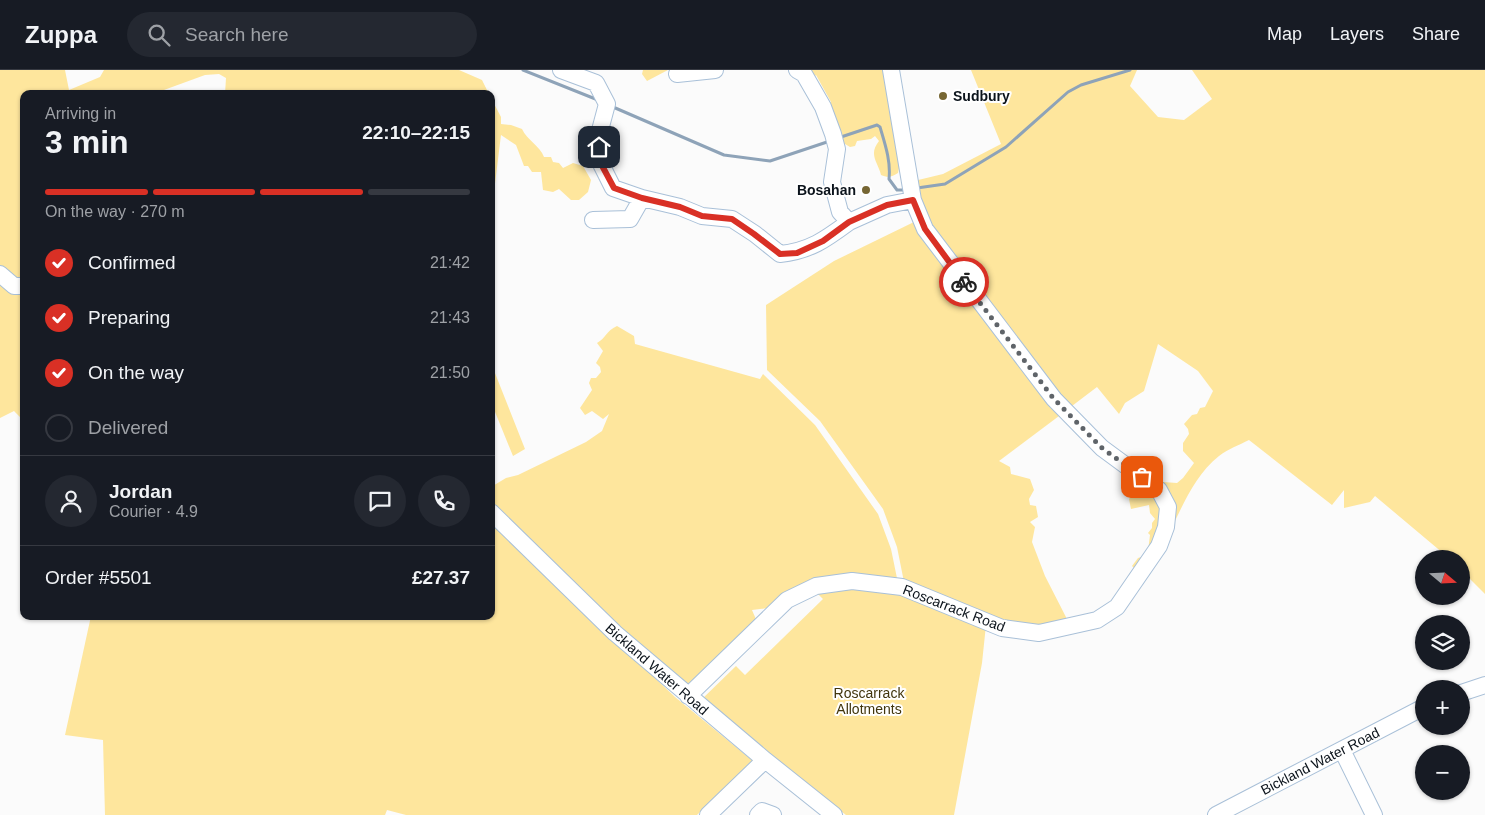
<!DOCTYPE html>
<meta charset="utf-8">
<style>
:root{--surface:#171b24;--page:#242831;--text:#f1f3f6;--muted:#9ea1a6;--line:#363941;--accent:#d93025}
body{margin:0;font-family:Arial,sans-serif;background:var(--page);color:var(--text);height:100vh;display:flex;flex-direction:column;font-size:19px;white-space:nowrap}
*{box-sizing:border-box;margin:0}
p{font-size:16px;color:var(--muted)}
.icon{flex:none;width:28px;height:28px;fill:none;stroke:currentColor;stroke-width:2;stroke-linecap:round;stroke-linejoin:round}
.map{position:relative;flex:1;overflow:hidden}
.side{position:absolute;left:20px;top:20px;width:475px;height:530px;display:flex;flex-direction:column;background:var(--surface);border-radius:10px;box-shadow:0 1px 4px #0004}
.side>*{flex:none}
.needle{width:32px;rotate:109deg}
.buttons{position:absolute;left:1415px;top:480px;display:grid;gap:10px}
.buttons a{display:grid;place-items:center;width:55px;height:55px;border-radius:50%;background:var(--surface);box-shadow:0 1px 4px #0004;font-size:25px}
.pin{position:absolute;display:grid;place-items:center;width:42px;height:42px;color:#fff;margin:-21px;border-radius:10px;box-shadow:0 2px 8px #0006}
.courier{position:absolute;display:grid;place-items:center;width:50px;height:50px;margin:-25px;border:4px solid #d93025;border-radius:50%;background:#fff;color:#222;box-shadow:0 1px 6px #0007}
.headline em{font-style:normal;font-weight:800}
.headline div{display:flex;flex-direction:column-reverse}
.headline{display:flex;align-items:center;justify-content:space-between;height:85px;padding:0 25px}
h1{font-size:32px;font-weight:800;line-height:38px}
.bar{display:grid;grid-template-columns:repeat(4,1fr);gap:8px 5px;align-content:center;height:60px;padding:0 25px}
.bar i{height:6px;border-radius:4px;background:var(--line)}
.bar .current{background:var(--accent)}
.bar p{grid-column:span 4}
.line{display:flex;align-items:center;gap:12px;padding:0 25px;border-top:1px solid var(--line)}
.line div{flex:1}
.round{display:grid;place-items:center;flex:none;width:52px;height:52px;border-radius:26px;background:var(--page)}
ol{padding:0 25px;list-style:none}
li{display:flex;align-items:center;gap:15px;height:55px}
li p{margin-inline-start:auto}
li .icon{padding:5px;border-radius:50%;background:var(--accent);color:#fff;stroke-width:4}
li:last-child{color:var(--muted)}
li i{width:28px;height:28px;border:2px solid var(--line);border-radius:50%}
header{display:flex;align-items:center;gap:30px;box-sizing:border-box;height:70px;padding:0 25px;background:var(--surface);border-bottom:1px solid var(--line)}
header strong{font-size:24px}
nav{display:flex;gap:28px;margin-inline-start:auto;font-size:18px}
.search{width:350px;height:45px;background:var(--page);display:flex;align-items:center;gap:12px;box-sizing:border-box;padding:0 18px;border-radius:28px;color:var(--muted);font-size:19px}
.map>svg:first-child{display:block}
.green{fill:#fee69d}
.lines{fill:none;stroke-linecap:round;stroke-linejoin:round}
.stream{stroke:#8ea3b8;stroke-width:3}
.minor-casing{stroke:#a9c0d8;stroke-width:18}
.minor{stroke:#fff;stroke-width:16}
.done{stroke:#5f6469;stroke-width:5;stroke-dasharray:0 9}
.route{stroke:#d93025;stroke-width:6}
.poi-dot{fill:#766633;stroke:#fff;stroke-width:2}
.labels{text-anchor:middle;stroke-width:4;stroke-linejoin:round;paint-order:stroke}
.poi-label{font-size:14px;font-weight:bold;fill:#0b131b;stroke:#fff;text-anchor:start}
.street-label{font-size:14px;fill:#0b131b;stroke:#fff}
.park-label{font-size:14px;fill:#41350c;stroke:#fff}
</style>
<header>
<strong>Zuppa</strong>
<div class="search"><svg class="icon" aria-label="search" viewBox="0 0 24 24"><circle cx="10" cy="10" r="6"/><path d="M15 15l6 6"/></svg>Search here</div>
<nav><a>Map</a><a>Layers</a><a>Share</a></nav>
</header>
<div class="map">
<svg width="1485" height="745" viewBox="0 0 1485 745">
<rect width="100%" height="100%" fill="#fbfbfb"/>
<path class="green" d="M0 0H65L69 20 100 7 104 0H459L482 10 489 24H225L226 8 219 4 205 5 153 24H24V213L0 201Z
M643 0H668L647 11 642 4Z
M801 0H889L902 96 899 98 898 103C892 107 888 108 881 105 878 92 868 85 879 71L875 66 871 69 857 71 855 76 850 77 845 74 842 75 824 37 831 32 816 5 814 7Z
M971 0H1137L1130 16 1158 47 1184 50 1212 29 1192 0H1485V524L1461 500V489H1450L1375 426 1370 432 1344 438V420L1332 435 1249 370C1239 375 1228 379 1219 386 1190 409 1179 447 1161 478L1159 417 1163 412 1177 413 1183 408 1194 393 1183 381V373L1189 364 1188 359 1184 354 1192 345 1197 344 1200 338 1205 337 1213 321 1198 301 1158 274 1144 321 1125 333 1119 344 1097 317 1068 339 930 155 914 111 943 104 1001 74Z
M491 28 501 47V54L511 55 522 59C527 70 540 76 544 87H551L553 92 559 93 563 98 573 93 583 96 591 110 588 122 579 130H571L559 119 553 122 543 120 541 102H532L528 96H524L516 75 501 65 491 146Z
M916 151 1063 343 999 391 1010 397 1011 404 1030 409 1034 420 1029 429 1030 435 1036 436 1038 447 1030 452 1035 457 1032 472 1045 506 1069 553 1038 560 1003 553 904 512 897 477 883 439 820 351 767 300 766 235 834 191Z
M0 204 24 216V351L14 341 0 348Z
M617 256 634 266 635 274 760 309 763 304 815 355 878 444 891 479 898 513 851 508 769 538 752 540 758 554 688 622 491 439V417L506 408 518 405 586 372 602 361 609 344 603 349 592 341 585 345 580 338 592 320 589 313 591 308H596L601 302 600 297 596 293 603 281 597 273C606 268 606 261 617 256Z
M491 293 525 379 513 386 491 332Z
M1142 411 1156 421 1165 438 1163 457 1157 474 1134 508 1130 506 1134 498 1132 496 1138 488 1141 487 1148 481 1150 465 1148 463 1152 458V453L1155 449 1150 443 1149 435 1131 439 1129 429Z
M491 447 585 542 675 627 753 691 697 745H406L387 740 385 745H105L103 670 65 665 91 546H491Z
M851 515 901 521 986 555 982 593 954 745H846L700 631 736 596 745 605 823 529 814 520Z"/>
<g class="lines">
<path class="stream" d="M523 0 598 30
M613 37 724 85 770 91 830 71
M838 68 877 55 880 57C885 74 891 91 889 109L897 120H905
M917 118 945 114 1006 77 1068 22 1081 15 1130 0"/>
<defs>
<path id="minor" d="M561 0 596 13 607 34 599 64V90L613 118 642 128 680 137 702 146 732 149 755 164 780 184C810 181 826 169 849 152
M797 0 804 4 823 37 833 64 837 79 832 112 840 142 849 152 887 135 913 130
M677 4 715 0
M593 150 630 149 642 128
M0 204 14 216H24
M491 442 615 563 765 690 834 745
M1461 623 1485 615
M688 626 787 530 816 516 852 511 902 517 1002 558 1039 563 1097 550 1117 537 1159 476 1166 457 1168 437 1159 420 1102 378 1054 329 925 159 913 130 891 0
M1342 680 1374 745
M708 745 765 690
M758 745 762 741 773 745
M1216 745 1424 637"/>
</defs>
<use href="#minor" class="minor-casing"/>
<use href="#minor" class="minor"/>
</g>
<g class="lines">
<path class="done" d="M964 212 1054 329 1102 378 1142 407"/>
<path class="route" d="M599 77V90L614 118 642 128 680 137 702 146 732 149 754 164 780 184 797 183 823 171 849 152 887 135 913 130 925 159 964 212"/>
</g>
<g class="poi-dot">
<circle cx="943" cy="26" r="5"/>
<circle cx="866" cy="120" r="5"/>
</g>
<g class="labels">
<g class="poi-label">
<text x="953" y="31">Sudbury</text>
<text x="856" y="125" text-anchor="end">Bosahan</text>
</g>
<g class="street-label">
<text transform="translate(954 538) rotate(21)" y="5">Roscarrack Road</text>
<text transform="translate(657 599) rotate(41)" y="5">Bickland Water Road</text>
<text transform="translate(1320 691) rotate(-27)" y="5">Bickland Water Road</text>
</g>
<g class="park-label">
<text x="869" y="628">Roscarrack<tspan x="869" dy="16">Allotments</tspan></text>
</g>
</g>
</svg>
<div class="buttons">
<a><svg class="needle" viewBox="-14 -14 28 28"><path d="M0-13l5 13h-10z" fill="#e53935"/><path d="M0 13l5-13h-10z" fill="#9ea1a6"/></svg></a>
<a><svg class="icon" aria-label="layers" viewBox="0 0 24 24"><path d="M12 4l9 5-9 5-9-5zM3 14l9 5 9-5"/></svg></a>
<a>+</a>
<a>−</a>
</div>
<div class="pin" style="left:1142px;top:407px;background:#ea580c"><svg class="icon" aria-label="bag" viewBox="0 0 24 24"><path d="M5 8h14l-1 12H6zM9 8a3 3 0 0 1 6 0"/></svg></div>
<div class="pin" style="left:599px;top:77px;background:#1f2937"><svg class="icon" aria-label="home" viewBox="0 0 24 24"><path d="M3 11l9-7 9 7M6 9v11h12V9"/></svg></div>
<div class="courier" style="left:964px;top:212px"><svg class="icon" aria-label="bike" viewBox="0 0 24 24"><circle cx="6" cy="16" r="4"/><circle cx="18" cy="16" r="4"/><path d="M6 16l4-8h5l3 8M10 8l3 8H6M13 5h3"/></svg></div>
<section class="side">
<div class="headline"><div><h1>3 min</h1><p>Arriving in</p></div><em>22:10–22:15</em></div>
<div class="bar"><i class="current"></i><i class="current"></i><i class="current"></i><i></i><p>On the way · 270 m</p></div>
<ol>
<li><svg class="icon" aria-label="check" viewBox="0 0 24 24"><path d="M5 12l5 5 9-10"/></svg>Confirmed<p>21:42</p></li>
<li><svg class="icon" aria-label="check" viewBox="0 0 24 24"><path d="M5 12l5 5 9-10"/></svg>Preparing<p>21:43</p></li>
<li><svg class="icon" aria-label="check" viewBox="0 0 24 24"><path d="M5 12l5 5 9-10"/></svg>On the way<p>21:50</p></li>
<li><i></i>Delivered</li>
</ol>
<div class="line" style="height:90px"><a class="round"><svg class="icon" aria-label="person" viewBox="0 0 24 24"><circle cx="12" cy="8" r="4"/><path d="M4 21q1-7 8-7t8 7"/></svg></a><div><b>Jordan</b><p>Courier · 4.9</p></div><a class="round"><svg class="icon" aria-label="chat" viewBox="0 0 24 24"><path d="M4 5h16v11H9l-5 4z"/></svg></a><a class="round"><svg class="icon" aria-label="phone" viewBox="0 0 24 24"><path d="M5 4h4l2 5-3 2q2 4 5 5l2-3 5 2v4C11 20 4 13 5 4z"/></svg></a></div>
<div class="line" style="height:65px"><div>Order #5501</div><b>£27.37</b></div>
</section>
</div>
